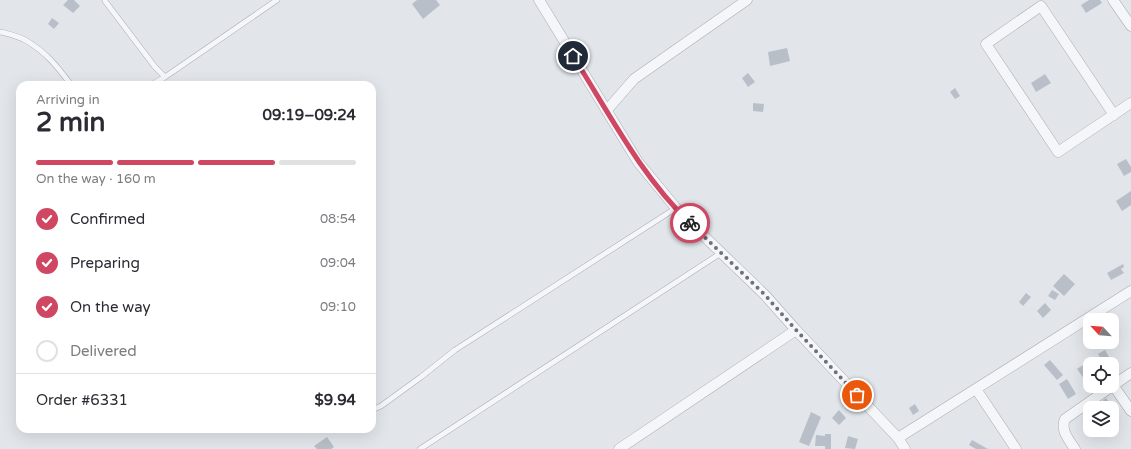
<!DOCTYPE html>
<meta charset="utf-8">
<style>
:root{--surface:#fff;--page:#f2f2f3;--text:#2b2b33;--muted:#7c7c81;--line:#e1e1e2;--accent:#cf4762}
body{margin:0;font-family:"Varela Round",sans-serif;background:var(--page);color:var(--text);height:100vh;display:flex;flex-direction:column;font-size:15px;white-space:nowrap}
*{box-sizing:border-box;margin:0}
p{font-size:13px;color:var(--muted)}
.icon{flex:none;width:22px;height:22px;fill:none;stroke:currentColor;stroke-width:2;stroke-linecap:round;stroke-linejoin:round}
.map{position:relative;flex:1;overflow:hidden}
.panel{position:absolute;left:16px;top:81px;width:360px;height:352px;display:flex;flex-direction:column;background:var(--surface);border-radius:12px;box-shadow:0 4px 16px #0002}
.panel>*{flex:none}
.needle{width:26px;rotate:296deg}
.fabs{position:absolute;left:1083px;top:313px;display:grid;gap:8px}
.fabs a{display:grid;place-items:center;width:36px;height:36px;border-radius:8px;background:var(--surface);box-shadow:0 4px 16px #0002;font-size:20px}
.pin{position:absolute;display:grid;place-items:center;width:34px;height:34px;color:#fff;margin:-17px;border:2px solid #fff;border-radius:50%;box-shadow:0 1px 4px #0007}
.courier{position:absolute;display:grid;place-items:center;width:40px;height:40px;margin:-20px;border:3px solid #cf4762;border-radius:50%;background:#fff;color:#222;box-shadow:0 1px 5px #0007}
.overview em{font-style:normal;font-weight:700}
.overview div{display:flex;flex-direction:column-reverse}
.overview{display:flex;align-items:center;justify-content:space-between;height:68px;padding:0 20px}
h1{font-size:26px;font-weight:700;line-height:30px}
.bar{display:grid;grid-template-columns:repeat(4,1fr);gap:6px 4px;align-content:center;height:48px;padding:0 20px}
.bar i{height:5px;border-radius:3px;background:var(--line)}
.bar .current{background:var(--accent)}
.bar p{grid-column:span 4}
.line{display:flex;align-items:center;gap:10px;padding:0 20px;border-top:1px solid var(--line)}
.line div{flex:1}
ol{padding:0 20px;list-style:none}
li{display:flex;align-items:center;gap:12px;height:44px}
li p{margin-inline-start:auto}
li .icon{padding:4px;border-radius:50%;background:var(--accent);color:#fff;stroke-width:4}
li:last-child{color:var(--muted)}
li i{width:22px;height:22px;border:2px solid var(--line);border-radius:50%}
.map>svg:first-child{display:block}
.building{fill:#b9bfc8}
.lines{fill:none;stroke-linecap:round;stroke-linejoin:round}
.service-casing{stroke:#a7adb5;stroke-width:6}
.minor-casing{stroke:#a7adb5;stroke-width:11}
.service{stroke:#f5f6f9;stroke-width:5}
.minor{stroke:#f5f6f9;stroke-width:10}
.done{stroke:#6a727e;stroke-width:4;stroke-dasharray:0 7.2}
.route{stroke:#cf4762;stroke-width:5}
</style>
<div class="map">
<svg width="1131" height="449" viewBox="0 0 1131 449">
<rect width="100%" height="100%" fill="#e2e6eb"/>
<path class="building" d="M68 0H74L80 6 73 13 63 5Z
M417 0H436L440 5 423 19 412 4Z
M1089 0H1100L1102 3 1086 13 1081 5Z
M52 18 59 23 54 29 48 24Z
M787 48 790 61 770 66 768 52Z
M748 73 755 82 748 87 742 78Z
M1045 74 1051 83 1036 92 1031 83Z
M955 88 960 96 955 99 950 92Z
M753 103 764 104 763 112 753 111Z
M1126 159 1131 167V172L1124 176 1117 164Z
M1131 191V205L1122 211 1116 201Z
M1123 264 1124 267 1121 269 1124 273 1111 280 1107 273Z
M1064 274 1075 284 1064 296 1053 286Z
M1052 290 1059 294 1055 300 1048 296Z
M1026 293 1031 297 1023 306 1019 302Z
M1045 303 1051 310 1043 318 1037 311Z
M1105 350 1113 364H1104L1098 354Z
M1050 360 1063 375 1057 380 1044 365Z
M1083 365 1090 374V387L1077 369Z
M1067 379 1076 394 1068 399 1059 384Z
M1106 398 1111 405 1107 408H1094Z
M915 404 919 411 913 415 909 408Z
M839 410 846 418 839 425 832 418Z
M811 412 821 417 809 446 799 442Z
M825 434H831V449H825V446H815L816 435 825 436Z
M848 436 858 439 855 449 845 448Z
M327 437 334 447 331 449H317L314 446Z
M972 440 988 449H976L969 445Z"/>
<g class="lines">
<defs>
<path id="service" d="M105 1 155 67 165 77 277 0
M1 32C9 34 18 36 25 40 45 51 58 67 71 85
M151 85 165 77
M372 410 381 406 421 377 455 350 676 208
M420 449 721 253"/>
<path id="minor" d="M539 0 638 162 680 213 765 295 796 330 898 438 905 449
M1113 0 1131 26
M607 110 634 79 747 0
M1114 115 1041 6 986 44 1058 152 1131 103
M1113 385 1131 411
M976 389 1016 449
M898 438 1131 291
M619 449 796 330
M1075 449C1069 440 1060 430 1065 419L1131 373"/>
</defs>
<use href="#service" class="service-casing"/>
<use href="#minor" class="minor-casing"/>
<use href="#service" class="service"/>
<use href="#minor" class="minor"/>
</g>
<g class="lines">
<path class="done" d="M690 223 765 295 796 330 857 395"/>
<path class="route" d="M573 56C609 113 641 176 690 223"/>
</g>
</svg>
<div class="fabs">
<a><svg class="needle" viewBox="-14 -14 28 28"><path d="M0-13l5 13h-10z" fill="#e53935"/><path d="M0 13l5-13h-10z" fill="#7c7c81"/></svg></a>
<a><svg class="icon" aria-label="locate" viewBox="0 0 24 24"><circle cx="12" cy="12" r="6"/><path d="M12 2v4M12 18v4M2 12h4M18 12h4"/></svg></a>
<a><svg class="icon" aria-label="layers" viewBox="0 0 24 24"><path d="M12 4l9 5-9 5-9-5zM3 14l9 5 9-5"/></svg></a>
</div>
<div class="pin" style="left:857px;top:395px;background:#ea580c"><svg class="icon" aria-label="bag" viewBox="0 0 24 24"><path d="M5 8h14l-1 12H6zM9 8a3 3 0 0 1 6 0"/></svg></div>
<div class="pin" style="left:573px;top:56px;background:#1f2937"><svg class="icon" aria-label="home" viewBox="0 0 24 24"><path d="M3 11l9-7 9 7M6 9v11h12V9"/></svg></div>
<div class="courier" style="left:690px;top:223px"><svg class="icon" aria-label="bike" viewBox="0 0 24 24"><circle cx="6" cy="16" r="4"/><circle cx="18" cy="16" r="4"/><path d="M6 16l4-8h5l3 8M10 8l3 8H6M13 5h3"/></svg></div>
<section class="panel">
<div class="overview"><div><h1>2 min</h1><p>Arriving in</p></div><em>09:19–09:24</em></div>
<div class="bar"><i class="current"></i><i class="current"></i><i class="current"></i><i></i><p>On the way · 160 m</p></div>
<ol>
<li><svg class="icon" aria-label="check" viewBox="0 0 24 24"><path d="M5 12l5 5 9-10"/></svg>Confirmed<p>08:54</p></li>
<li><svg class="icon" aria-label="check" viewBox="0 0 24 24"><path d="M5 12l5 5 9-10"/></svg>Preparing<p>09:04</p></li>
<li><svg class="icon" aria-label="check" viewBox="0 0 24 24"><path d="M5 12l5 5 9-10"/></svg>On the way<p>09:10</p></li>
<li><i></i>Delivered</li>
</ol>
<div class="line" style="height:52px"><div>Order #6331</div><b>$9.94</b></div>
</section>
</div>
